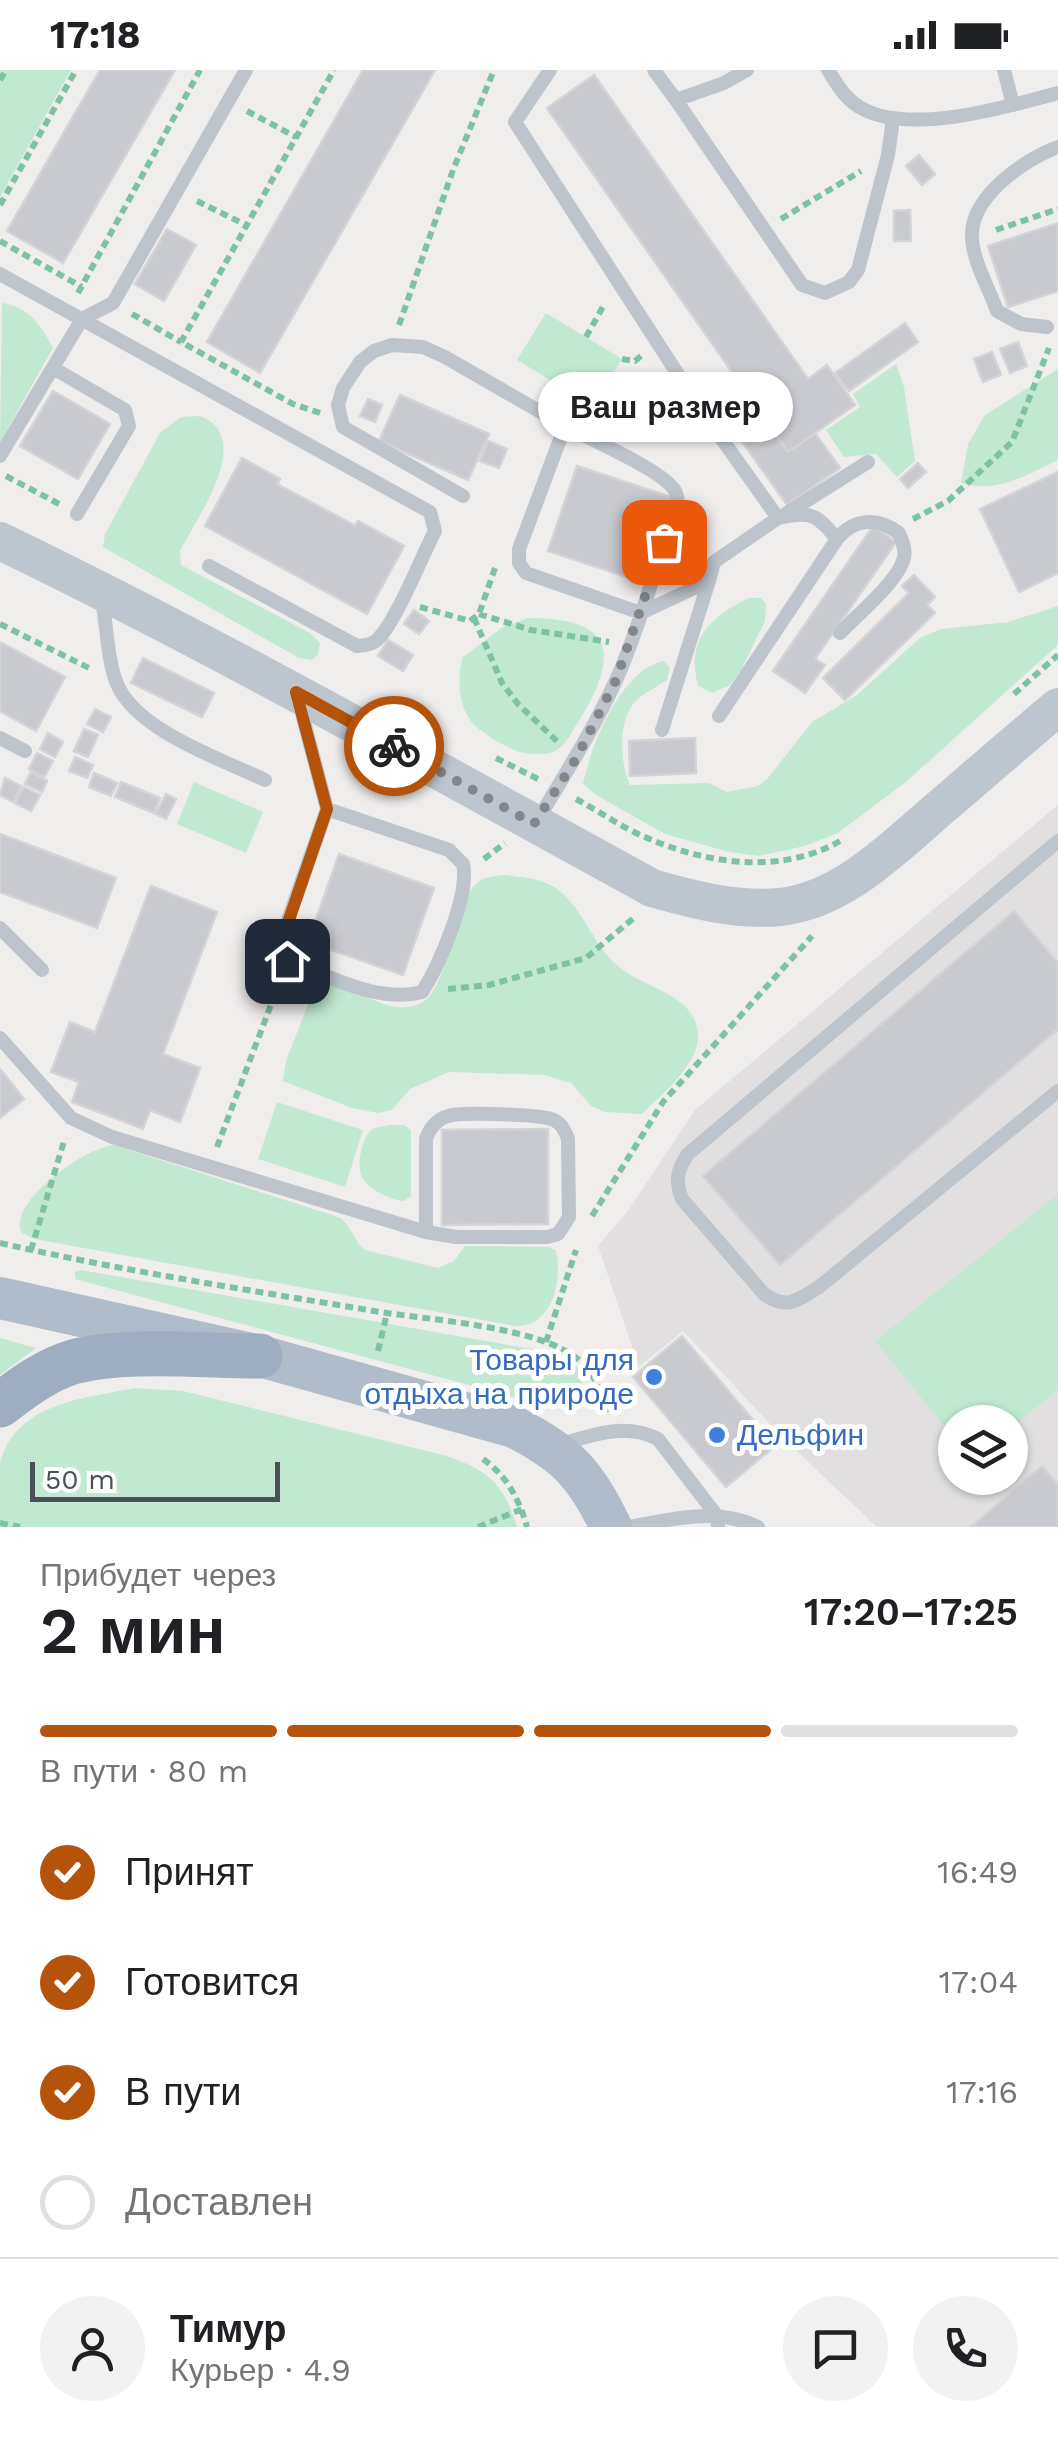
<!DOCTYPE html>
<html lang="ru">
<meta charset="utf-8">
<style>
:root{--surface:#fff;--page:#f2f2f2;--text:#202124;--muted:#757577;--line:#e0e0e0;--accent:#b45309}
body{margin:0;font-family:"Work Sans",sans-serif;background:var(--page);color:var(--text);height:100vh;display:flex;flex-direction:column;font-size:38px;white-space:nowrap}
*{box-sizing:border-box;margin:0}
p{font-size:32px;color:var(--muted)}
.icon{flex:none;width:55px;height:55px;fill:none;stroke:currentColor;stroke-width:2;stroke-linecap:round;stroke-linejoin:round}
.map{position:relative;height:1457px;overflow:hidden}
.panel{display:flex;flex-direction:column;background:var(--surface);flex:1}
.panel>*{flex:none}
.buttons{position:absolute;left:938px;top:1335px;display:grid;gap:20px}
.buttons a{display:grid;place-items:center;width:90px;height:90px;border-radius:50%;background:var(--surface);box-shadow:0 2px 8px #0004;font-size:50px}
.scale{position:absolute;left:30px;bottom:25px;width:250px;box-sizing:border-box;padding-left:10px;border:5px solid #485058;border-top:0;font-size:28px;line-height:35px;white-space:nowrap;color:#485058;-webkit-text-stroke:8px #fff;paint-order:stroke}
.pin{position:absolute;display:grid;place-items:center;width:85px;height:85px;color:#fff;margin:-42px;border-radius:20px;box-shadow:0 5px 15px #0006}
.courier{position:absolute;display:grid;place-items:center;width:100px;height:100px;margin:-50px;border:8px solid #b45309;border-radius:50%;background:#fff;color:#222;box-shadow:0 2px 12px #0007}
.bubble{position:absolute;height:70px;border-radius:35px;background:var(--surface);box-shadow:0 2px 8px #0004;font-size:32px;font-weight:600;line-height:70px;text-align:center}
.headline em{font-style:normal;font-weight:600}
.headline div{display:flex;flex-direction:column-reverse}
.headline{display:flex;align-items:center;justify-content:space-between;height:170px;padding:0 40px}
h1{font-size:65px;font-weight:600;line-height:75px}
.bar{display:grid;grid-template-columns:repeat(4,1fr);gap:15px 10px;align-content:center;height:120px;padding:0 40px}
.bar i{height:12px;border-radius:8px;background:var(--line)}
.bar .selected{background:var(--accent)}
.bar p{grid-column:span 4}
.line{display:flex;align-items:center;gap:25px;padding:0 40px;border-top:2px solid var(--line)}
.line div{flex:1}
.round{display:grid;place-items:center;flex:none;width:105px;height:105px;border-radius:52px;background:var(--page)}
ol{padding:0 40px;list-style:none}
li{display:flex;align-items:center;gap:30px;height:110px}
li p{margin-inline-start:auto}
li .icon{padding:10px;border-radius:50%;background:var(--accent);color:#fff;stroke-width:4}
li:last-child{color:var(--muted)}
li i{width:55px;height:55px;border:5px solid var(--line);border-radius:50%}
.status{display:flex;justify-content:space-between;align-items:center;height:70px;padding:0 50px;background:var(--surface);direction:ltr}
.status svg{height:28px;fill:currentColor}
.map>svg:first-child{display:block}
.education{fill:#e1dfdf;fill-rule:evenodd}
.green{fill:#c1e9d1}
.building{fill:#c9cacf;stroke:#d2d4d8;stroke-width:2.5}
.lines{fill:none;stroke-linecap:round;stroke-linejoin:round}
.path{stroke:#7dc2a1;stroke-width:6;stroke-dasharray:8 5;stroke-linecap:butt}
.service{stroke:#bdc4cb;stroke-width:14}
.secondary{stroke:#bdc5cf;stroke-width:38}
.primary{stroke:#b0bcc9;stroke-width:42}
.trunk{stroke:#9eaec0;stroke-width:45}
.done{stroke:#83878c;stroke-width:10;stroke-dasharray:0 18}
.route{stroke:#b45309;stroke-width:12}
.shop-dot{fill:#3f7fe0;stroke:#fff;stroke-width:4}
.labels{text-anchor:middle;stroke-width:10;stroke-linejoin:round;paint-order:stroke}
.shop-label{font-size:30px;fill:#366cbe;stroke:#fff;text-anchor:end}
</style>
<div class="status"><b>17:18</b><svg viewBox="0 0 49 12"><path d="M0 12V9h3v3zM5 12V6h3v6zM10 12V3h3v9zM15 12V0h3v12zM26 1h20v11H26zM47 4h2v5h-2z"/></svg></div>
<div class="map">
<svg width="1058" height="1457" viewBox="0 0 1058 1457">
<rect width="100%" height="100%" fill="#f0eded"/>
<path class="education" d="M1058 735V1457H877L786 1371 683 1261 639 1297 598 1176 630 1138 695 1040ZM955 1352H1010V1408H955Z"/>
<path class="green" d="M0 0H71L0 127Z
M2 233C29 237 41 255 53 278L0 372Z
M546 243 622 289 593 336 517 290Z
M896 294 904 317 915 391 897 407 876 384 844 387 826 360 860 337 853 324Z
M1058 299V390C1026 405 997 424 961 413L968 374 985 345Z
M200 346C256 368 197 447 180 481L181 495 310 563 320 573 318 585 311 590 299 588 103 477 105 464 160 363 181 347Z
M749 528H761L766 534 765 551 741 600 730 615 712 623 698 616C686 570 709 547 749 528Z
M1058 536V575L907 711 838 763 805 776 759 786 729 782 665 764 596 725 583 714C591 676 621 599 664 591L670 597 667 610C657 617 641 624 633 634 618 653 620 694 630 715L709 713 727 722 758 716 768 708 812 652 857 625 920 568 941 559 1008 552Z
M528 548C613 548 621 582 580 649 572 661 565 679 550 683 523 689 499 674 479 659 458 643 456 610 463 587L503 557Z
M194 712 263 742 246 783 177 754Z
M506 805C523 808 542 808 557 819 584 839 593 876 619 897 644 918 695 924 698 964 700 994 661 1025 642 1044L605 1042 591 1036 571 1013 544 1005 449 1002 410 1019 392 1040 378 1043 352 1038 283 1011 286 991 316 914C352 907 385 951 421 933 449 919 454 833 476 814 484 806 496 806 506 805Z
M277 1032 363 1060 345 1117 258 1089Z
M390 1055H404L411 1060V1126L404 1131C392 1130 371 1121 363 1109 355 1097 362 1065 374 1058 378 1057 387 1056 390 1055Z
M114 1075 341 1148C353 1158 353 1171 365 1180L438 1198 454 1191 465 1176 549 1177 556 1181C563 1210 552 1258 515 1256L34 1169 21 1162C9 1131 86 1077 114 1075Z
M1058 1124V1320L1010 1358V1352H955V1369L875 1271Z
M81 1200 531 1279 576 1295C584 1310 585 1322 571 1334L557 1337 521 1329 75 1209V1202Z
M0 1268 36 1278 0 1305Z
M136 1318 183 1321 447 1386C488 1400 504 1414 517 1457H0C0 1438 0 1413 0 1394 15 1332 86 1328 136 1318Z"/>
<path class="building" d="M100 0H175L63 193 7 161Z
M363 0H435L260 303 207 272Z
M594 5 808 309 827 295 855 335 788 382 547 38Z
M919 85 935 104 922 115 906 96Z
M910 140 911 171H894V141Z
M1058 153V221L1008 237 988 176Z
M167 159 196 175 164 231 135 214Z
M905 253 918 272 849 321 835 303Z
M1018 272 1027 296 1010 303 1000 279Z
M992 282 1001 305 983 312 974 289Z
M53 321 110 354 78 409 20 376Z
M400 325 489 364 468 410 379 371Z
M368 329 382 335 375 352 360 346Z
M762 345 788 382 815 363 840 398 787 435 736 363Z
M488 371 507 379 499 398 480 391Z
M242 388 280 409 277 414 339 447 355 456 358 451 404 476 367 544 205 456Z
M918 393 926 402 908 418 900 409Z
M577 396 671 427 642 512 548 481Z
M1058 402V503L1019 522 980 439Z
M873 456 896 472 815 589 825 595 805 623 773 601Z
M914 505 935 527 927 535 935 543 845 630 823 608 909 523 902 516Z
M414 540 429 551 419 564 404 554Z
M388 570 413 585 403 601 378 586Z
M0 572 65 607 36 661 0 641Z
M143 588 214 623 202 647 131 613Z
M95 639 111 647 103 662 87 654Z
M84 659 98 665 88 687 74 681Z
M48 663 63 672 55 687 40 679Z
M695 668 696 703 630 706 629 671Z
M37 683 53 691 44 707 29 699Z
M75 687 93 695 87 708 69 701Z
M31 702 47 711 42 722 25 714Z
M94 703 117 713 111 726 89 717Z
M5 708 21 716 13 732 0 725Z
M121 712 160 728 154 743 115 727Z
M24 717 40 725 31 741 15 733Z
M166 724 176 729 166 749 156 744Z
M0 764 116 808 97 858 0 822Z
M339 784 434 818 403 905 308 872Z
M151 816 217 842 163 984 200 998 180 1052 150 1040 143 1059 72 1032 79 1012 51 1002 70 952 95 962Z
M1014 841 1058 893V959L780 1195 703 1106Z
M0 999 24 1029 0 1048Z
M548 1059V1154L442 1155V1060Z
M682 1266 775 1376 726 1417 633 1307Z
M1042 1396 1058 1415V1457H971Z"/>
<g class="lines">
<path class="path" d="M0 10 6 0
M247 41 296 67
M197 131 244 154
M0 135 76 0
M781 149 861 101
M996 160 1058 139
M0 171 82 217
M78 223 200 0
M132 244 181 272
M399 255 453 100 494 0
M586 267 605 233
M622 289 635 291 641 286
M320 343 293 334 181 272 334 0
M6 406 61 435
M913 449 948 431 1012 372 1049 278
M420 537 470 551 479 544 495 498
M479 544 531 560 609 572
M474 548 502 613 518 634 559 673
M0 554 91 599
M1014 624 1058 585
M496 688 538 709
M576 729C599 741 621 757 645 767 706 794 781 805 840 771
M484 789 505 773
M448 919 489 915 586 888 636 846
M217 1077 280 911
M592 1146 663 1032 812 866
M0 1173C123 1201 249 1220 374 1241 426 1250 540 1256 579 1290 596 1304 600 1322 606 1343
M31 1180 65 1068
M546 1272 576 1180
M378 1281 387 1243
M483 1389C507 1406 519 1429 527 1457
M0 1453 20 1457
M478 1457 522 1439"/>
<path class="service" d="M654 0 676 30 724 13 747 0
M828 0C838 16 847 32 865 40 914 64 1007 37 1058 23
M1004 0 1013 35
M676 30 802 215 825 223 849 212 858 200 888 85 893 49
M0 204 430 442 435 461C421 488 398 547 379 568 373 575 365 575 357 576L209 496
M1047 257 1021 254 997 241C989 218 971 188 972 164 972 126 1026 88 1058 77
M53 298 125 340 129 356 77 444
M0 386 82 249 113 233 246 0
M463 426 343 357 338 335 343 318 360 292 374 281 392 275 423 277 445 287 565 356
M787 443 868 392
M837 469C854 448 878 447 899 463 902 471 906 479 904 487 900 510 856 546 840 563
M102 530C107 556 107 589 117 614 137 661 221 689 265 710
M299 632 327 739 288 850 282 883 287 891C328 905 378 934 422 922 439 896 470 824 463 794L449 780 327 739
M719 646 837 469C816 443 810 441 778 448
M662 660 709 511
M0 668 25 681
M535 754C564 706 594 659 617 608 636 566 648 522 663 478 669 461 684 439 675 421 664 401 590 369 565 356L519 479V493L526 503 641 543 709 511 714 492 778 448 699 337 515 52 550 0
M1058 771 688 1084C677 1100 675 1111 682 1129L764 1224C786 1240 797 1231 819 1217L1058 1021
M0 858 42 900
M0 968 71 1048 112 1067 426 1162 456 1167H547L558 1164 569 1147 568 1069C565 1061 562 1054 554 1050 542 1044 460 1042 448 1046 437 1049 429 1059 426 1069V1162
M558 1375C593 1365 624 1352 658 1369L717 1446 718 1457
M629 1457C671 1449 717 1437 758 1457"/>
<path class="secondary" d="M0 471C222 578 436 700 652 818 694 830 736 841 780 837 846 830 899 772 947 732 984 700 1021 668 1058 637"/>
<path class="primary" d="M0 1228 260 1286 514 1357C566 1383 586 1404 611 1457"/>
<path class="trunk" d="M0 1335C22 1318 46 1300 73 1292 123 1278 206 1286 260 1286"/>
</g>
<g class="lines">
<path class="done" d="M394 676 534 754 576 689 616 610 664 472"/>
<path class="route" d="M287 891 282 883V870L327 739 296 622 394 676"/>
</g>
<g class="shop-dot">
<circle cx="654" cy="1307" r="10"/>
<circle cx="717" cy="1365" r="10"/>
</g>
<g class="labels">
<g class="shop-label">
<text x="634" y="1300">Товары для<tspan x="634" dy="34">отдыха на природе</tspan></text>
<text x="737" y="1375" text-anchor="start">Дельфин</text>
</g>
</g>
</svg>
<div class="buttons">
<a><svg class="icon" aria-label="layers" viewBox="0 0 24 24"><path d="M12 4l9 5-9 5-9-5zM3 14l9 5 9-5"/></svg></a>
</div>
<div class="scale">50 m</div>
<div class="pin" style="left:664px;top:472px;background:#ea580c"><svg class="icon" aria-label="bag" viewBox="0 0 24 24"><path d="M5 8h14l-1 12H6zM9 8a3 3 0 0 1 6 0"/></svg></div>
<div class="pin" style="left:287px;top:891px;background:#1f2937"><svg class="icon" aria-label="home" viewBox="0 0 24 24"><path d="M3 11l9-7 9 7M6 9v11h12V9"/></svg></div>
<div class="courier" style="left:394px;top:676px"><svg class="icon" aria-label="bike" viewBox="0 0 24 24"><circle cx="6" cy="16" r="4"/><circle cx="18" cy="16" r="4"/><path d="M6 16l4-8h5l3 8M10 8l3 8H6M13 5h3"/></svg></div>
<div class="bubble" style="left:538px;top:302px;width:255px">Ваш размер</div>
</div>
<section class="panel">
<div class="headline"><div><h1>2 мин</h1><p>Прибудет через</p></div><em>17:20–17:25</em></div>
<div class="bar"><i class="selected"></i><i class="selected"></i><i class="selected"></i><i></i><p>В пути · 80 m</p></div>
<ol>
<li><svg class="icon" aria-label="check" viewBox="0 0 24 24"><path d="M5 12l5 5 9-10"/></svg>Принят<p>16:49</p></li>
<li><svg class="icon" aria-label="check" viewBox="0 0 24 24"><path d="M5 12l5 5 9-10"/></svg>Готовится<p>17:04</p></li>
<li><svg class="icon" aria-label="check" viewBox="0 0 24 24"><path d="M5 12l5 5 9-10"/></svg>В пути<p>17:16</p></li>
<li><i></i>Доставлен</li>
</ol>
<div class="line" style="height:180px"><a class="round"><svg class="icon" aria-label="person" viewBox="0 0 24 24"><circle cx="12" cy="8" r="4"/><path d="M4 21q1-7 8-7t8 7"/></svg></a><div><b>Тимур</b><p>Курьер · 4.9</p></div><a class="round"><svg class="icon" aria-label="chat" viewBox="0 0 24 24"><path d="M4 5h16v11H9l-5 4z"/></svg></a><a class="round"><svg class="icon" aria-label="phone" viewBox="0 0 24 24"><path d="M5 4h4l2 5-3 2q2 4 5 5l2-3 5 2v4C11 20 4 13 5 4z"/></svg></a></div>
</section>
